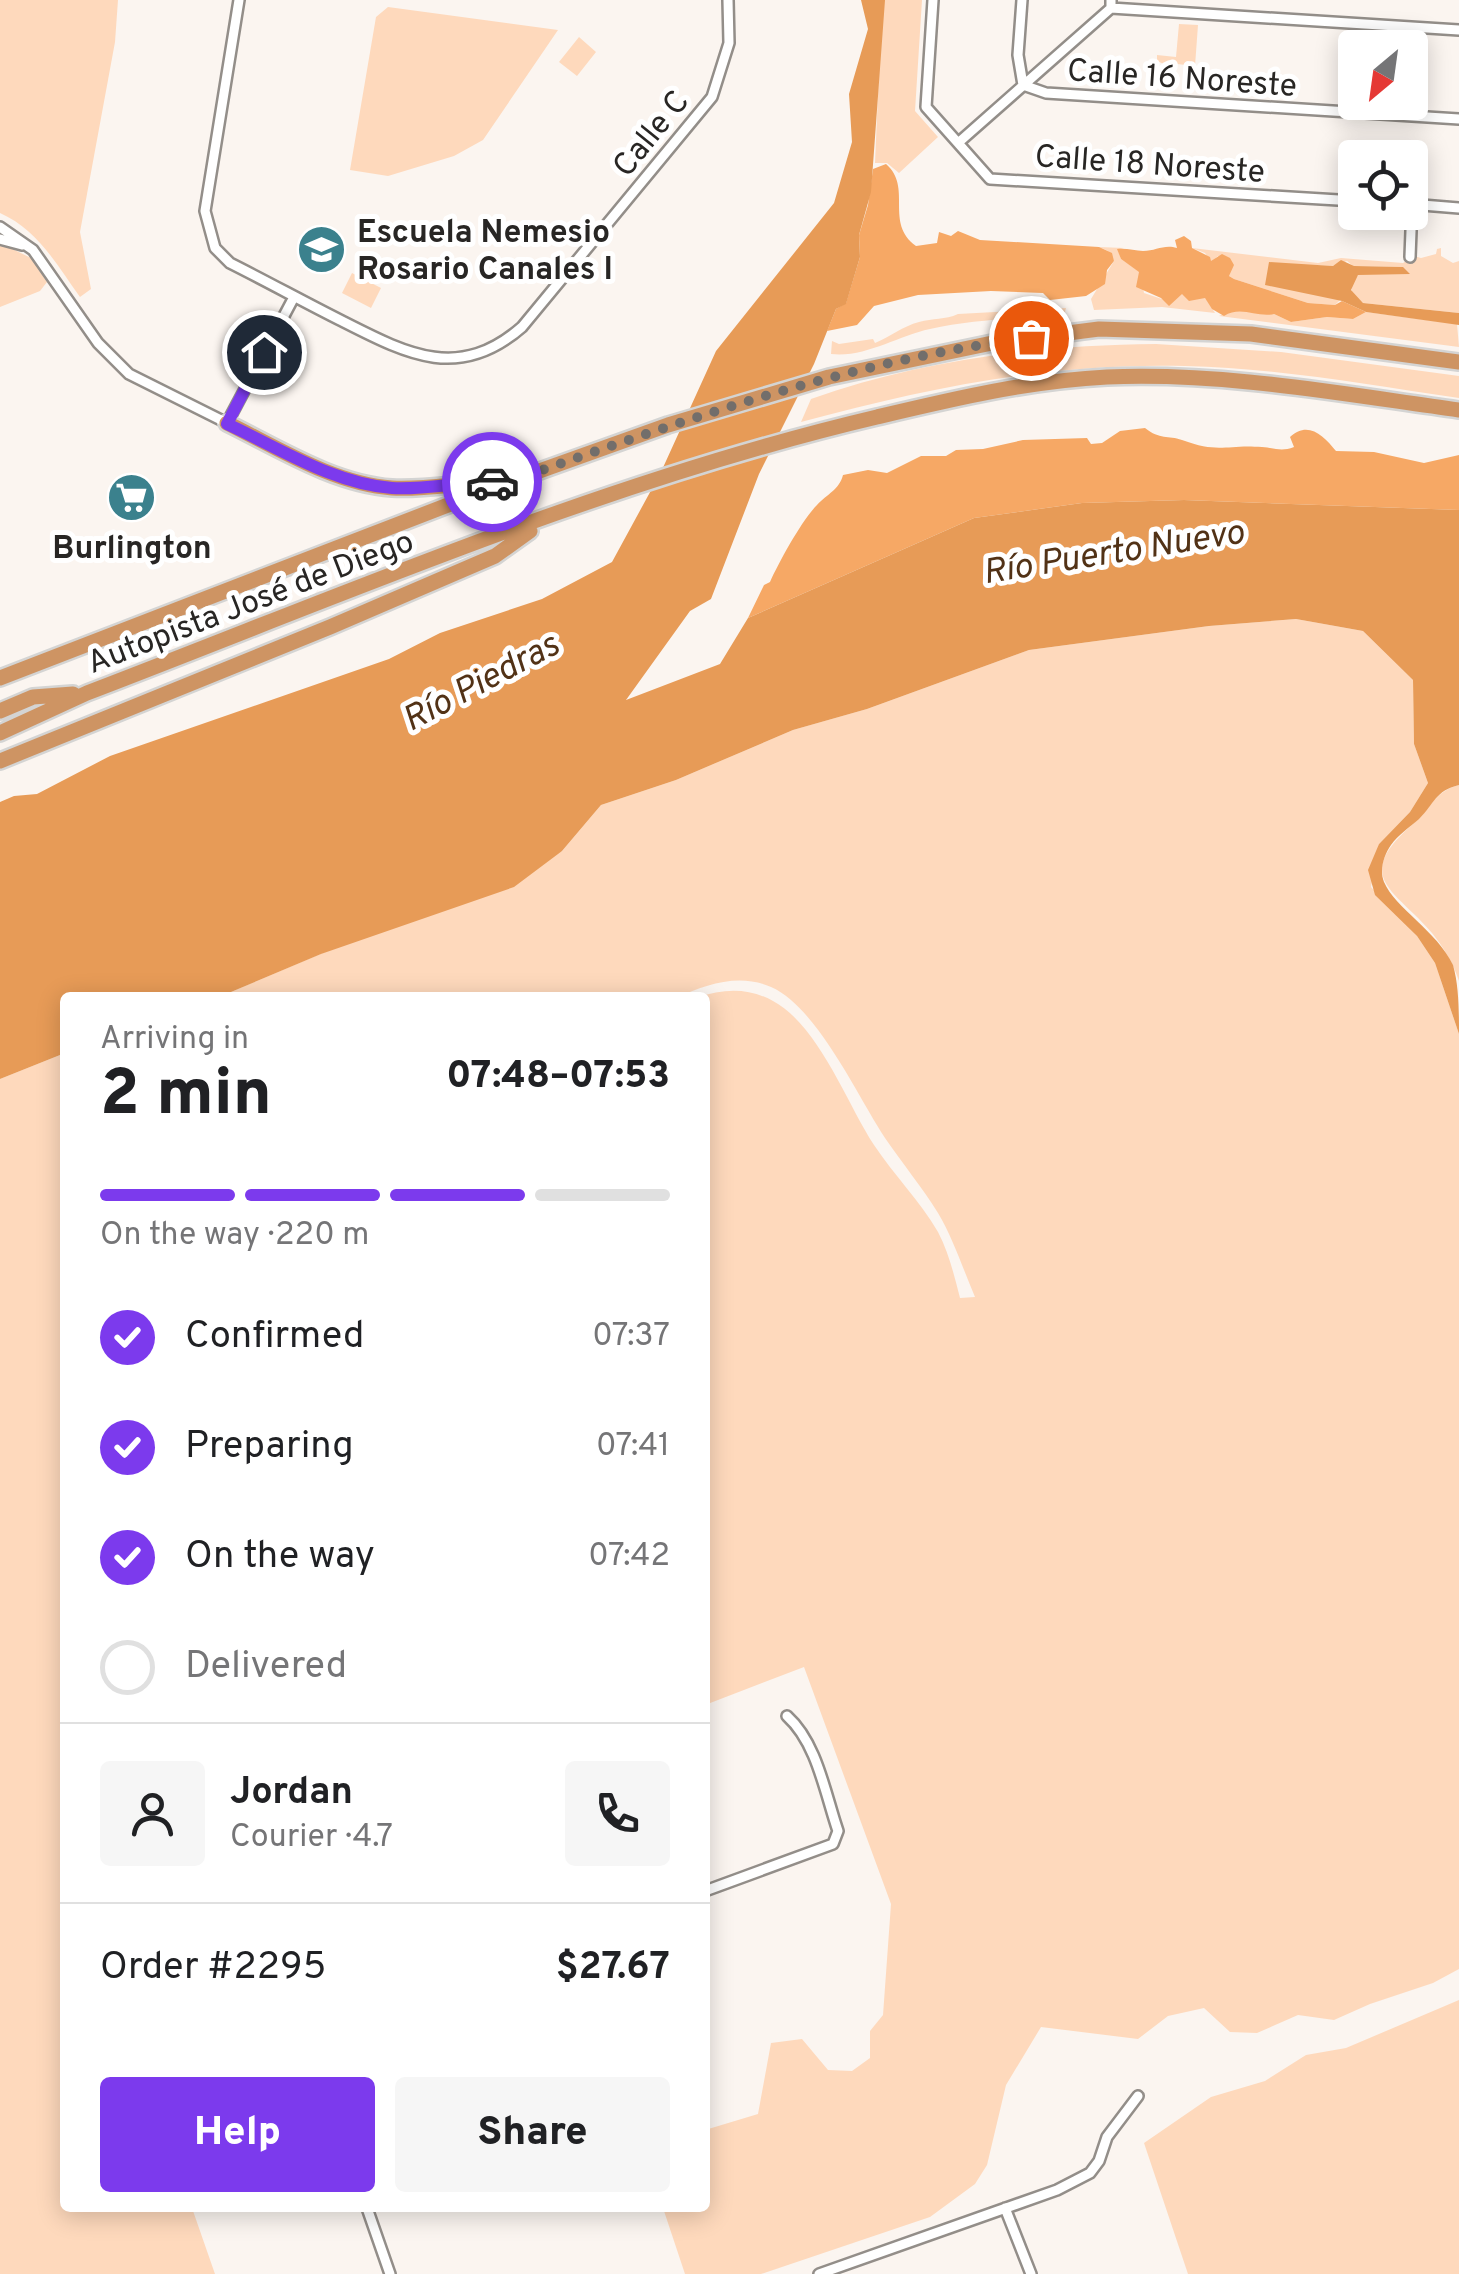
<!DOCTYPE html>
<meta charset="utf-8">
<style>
:root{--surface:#fff;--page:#f6f6f6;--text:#202124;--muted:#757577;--line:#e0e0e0;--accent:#7c3aed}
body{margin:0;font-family:Overpass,sans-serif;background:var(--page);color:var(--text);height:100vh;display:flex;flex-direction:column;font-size:38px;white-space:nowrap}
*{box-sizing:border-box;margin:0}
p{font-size:32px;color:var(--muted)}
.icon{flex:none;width:55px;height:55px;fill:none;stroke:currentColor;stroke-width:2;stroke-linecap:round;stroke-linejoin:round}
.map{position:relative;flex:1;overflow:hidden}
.panel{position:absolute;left:60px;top:992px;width:650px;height:1220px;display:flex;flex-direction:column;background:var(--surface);border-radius:10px;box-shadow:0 5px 25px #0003}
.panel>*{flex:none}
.needle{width:65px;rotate:209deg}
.controls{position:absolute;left:1338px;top:30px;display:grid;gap:20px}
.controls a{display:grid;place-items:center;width:90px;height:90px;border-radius:10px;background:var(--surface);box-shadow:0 5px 25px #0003;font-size:50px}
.pin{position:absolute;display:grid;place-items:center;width:85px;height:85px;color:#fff;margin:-42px;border:5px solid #fff;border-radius:50%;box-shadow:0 2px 10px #0007}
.courier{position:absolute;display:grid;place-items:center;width:100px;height:100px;margin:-50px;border:8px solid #7c3aed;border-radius:50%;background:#fff;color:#222;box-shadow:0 2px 12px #0007}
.head em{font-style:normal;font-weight:800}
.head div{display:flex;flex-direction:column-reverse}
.head{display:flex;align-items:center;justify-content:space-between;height:170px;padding:0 40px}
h1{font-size:65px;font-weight:800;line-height:75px}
.bar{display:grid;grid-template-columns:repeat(4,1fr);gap:15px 10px;align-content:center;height:120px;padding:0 40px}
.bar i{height:12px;border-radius:8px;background:var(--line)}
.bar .current{background:var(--accent)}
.bar p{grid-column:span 4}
.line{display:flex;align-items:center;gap:25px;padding:0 40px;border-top:2px solid var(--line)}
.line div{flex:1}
.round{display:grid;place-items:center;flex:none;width:105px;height:105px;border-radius:10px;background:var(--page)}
ol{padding:0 40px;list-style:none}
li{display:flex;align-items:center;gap:30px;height:110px}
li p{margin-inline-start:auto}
li .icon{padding:10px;border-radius:50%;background:var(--accent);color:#fff;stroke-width:4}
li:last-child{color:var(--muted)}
li i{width:55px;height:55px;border:5px solid var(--line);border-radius:50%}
.button{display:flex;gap:20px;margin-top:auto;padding:20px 40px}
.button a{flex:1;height:115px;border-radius:10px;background:var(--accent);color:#fff;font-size:40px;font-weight:800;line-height:115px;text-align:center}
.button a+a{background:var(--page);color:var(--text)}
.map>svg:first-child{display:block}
.green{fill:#fed9bc}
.forest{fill:#f6a865}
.water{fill:#e79b57}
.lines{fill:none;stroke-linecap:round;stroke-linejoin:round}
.street-casing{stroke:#938e89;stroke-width:14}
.highway-casing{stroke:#d4d4d3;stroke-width:20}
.street{stroke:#fff;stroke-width:9}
.highway{stroke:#ce9463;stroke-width:15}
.done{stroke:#726e6b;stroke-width:10;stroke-dasharray:0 18}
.route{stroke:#7c3aed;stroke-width:12}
.labels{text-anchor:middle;stroke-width:10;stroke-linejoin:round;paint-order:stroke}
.street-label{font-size:32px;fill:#282624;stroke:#fff}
.poi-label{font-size:32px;font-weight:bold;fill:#282624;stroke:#fff;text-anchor:start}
.water-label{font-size:35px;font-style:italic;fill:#523216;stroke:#fff}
</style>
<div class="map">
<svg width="1459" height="2274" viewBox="0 0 1459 2274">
<rect width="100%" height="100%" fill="#fbf5f0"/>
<path class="green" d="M0 0H118L115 42 80 232 91 289 80 297C57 265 38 230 0 213Z
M882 0H922L915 111 938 137 899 173 887 163H875Z
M388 7 558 30 483 140 454 156 388 176 350 170 376 17Z
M1179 24 1198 25 1195 66 1177 64 1175 69 1157 61V55L1176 57Z
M579 37 596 52 577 76 559 62Z
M0 243 31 258 47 282 40 291 0 307Z
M1099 247 1124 248 1118 250 1121 259 1140 272 1144 293 1165 300 1182 293 1205 297 1215 313 1162 307 1094 310 1091 299 1114 261 1108 251Z
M1192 248 1318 263 1341 258 1403 263 1414 256 1421 258 1436 254 1437 249 1441 248V256L1453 263 1459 261V313L1363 303 1352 293 1351 286 1358 275 1403 267 1353 266 1347 261 1333 266 1312 265 1340 300 1335 305 1308 303 1234 279 1229 276 1230 269 1218 256 1211 262 1205 253Z
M352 273 381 288 371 308 342 293Z
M1066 308 1065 312C1020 319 974 319 930 329 897 336 865 358 831 354L832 341 839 344 873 339 875 343C890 337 903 326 919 322 933 318 945 320 958 314Z
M1234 310 1274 314 1291 322 1327 317 1353 319 1366 312 1457 324 1459 347 1219 316Z
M1156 344 1281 352 1459 376V398C1368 385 1277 368 1185 366 1049 363 931 387 801 422L811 399C921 360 1040 345 1156 344Z
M1296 619 1363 631 1413 680 1414 744 1428 783 1410 812 1379 844 1371 887 1417 936 1435 963 1459 1034V1969L1433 1983 1370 2004 1334 2020 1298 2015 1257 2033 1230 2032 1204 2008 1168 2016 1138 2039 1041 2027 1006 2085 987 2165 975 2184 930 2217 761 2274H685L663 2208H705V2130L758 2114 771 2043 802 2039 828 2070 852 2071 870 2058V2031L883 2015 891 1904 804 1667 705 1705V998L698 997C723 989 748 987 773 1001 819 1026 846 1102 874 1145 894 1175 920 1201 938 1232 949 1253 954 1275 960 1298L975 1297C963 1269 953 1238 938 1213 922 1187 902 1163 885 1138 858 1097 817 1007 771 987 739 973 707 984 676 998H206L231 992 562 851 601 805 676 780 793 730 867 709 1029 650 1209 626Z
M1459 785V981C1453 963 1444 948 1432 933 1395 889 1351 878 1413 824 1431 808 1435 791 1459 785Z
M65 1053V2208H192L215 2274H0V1079Z
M1459 2000V2274H1188L1144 2143 1211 2097 1265 2081 1306 2055 1346 2048Z"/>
<path class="forest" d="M886 164C913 187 884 223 916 246L937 243 939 232 951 236 958 231 980 240 1099 247 1112 253 1114 261 1107 270 1105 284 1086 296 1050 300 1043 293 991 291 918 295 874 306 857 325 827 331 836 309 846 303 860 257 859 235 868 205 873 169Z
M1184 236 1191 241 1192 248 1210 257 1211 261 1222 254 1230 258 1234 265 1229 276 1234 279 1308 303 1335 305 1342 301 1366 312 1353 319 1327 317 1291 322 1274 314C1257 318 1241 305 1224 316L1212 309 1205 298 1189 301 1182 294 1169 306 1161 298 1136 287 1139 272 1121 259 1117 249C1127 248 1135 251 1143 251 1156 251 1164 244 1177 248L1175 240Z
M1145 428C1160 440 1168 435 1182 440 1220 454 1226 444 1262 447 1275 448 1281 452 1294 447L1290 437C1308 420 1324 436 1336 451L1374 452 1424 463 1459 455V510L1184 500 1082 503 974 518 748 618 764 585 770 582C779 562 802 520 817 505 827 494 839 490 843 475L868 470 887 473 921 456H946L956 450 983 449 1023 440 1087 438 1091 444 1102 443 1120 431Z"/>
<path class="water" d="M861 0H885L871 192 859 235 860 257 846 304 836 309 814 364 759 474 711 599 690 611 626 700 720 664 748 618 974 518 1082 503 1184 500 1459 510V785C1435 791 1435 803 1419 819 1410 827 1398 835 1391 845 1384 855 1379 870 1384 882 1395 908 1437 931 1453 965 1459 986 1459 1012 1459 1034L1435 963 1417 936 1375 895 1368 870 1379 844 1410 812 1428 783 1414 744 1413 680 1363 631 1296 619 1209 626 1029 650 867 709 793 730 676 780 601 805 562 851 514 887 321 954 231 992 206 998H65V1053L0 1079V802L14 796 37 794 110 756 389 659 440 633 542 599 612 562 661 472 716 351 834 203 852 142 849 94 868 29Z
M1341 260 1354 266 1403 267 1410 274 1358 275 1351 290 1363 303 1459 313V325L1366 312 1342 301 1265 285 1269 262 1333 266Z"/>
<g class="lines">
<defs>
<path id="street" d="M239 0 205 211 215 248 230 263C268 282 304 302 342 321 407 354 459 382 522 327L712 97 729 43 728 0
M933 0 926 107 990 179 1355 201
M1022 0 1018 55 1023 85 1046 93 1459 119
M1111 8 1459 30
M958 143 1111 8V0
M1410 204 1459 208
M0 227 33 250 98 343 129 374 227 423 294 297
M0 239 22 245
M1410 257 1412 205
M705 1891 833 1844 838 1831C825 1793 817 1743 787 1716
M367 2208 390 2274
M1005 2208 1031 2274
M819 2274 1057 2190 1090 2173 1099 2161 1107 2137 1138 2096"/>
<path id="highway" d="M227 423C278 448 334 484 392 488 428 490 463 482 500 482
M0 678 492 488 668 425 829 377 997 342 1099 329 1251 334 1459 362
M0 711 33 697 73 694
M0 733 87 693C346 594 605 481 877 417 953 399 1028 381 1107 377 1225 372 1342 394 1459 410
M0 761 330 627 495 556 530 531"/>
</defs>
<use href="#street" class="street-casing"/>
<use href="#highway" class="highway-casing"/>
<use href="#street" class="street"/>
<use href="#highway" class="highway"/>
</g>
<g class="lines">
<path class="done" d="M492 482H508C679 422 851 360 1031 338"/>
<path class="route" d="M264 352 227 424C279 448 334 484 392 488 425 490 458 482 492 482"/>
</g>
<defs>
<symbol id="school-disc" viewBox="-11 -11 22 22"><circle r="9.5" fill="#3b818d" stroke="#fff"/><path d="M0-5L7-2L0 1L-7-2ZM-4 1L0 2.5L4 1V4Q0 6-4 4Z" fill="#fff"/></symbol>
<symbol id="supermarket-disc" viewBox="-11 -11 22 22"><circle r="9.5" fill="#3b818d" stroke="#fff"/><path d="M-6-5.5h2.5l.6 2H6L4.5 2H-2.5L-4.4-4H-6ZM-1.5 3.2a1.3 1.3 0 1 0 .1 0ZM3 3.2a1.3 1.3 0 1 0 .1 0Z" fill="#fff"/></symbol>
</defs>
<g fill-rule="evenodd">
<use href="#school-disc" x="294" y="222" width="55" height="55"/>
<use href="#supermarket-disc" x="104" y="470" width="55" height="55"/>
</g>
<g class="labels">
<g class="street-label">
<text transform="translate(1182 77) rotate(4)" y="11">Calle 16 Noreste</text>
<text transform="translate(650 133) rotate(-51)" y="11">Calle C</text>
<text transform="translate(1150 163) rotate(4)" y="11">Calle 18 Noreste</text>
<text transform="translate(250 601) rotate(-21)" y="11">Autopista José de Diego</text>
</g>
<g class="poi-label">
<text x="357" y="242">Escuela Nemesio<tspan x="357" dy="37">Rosario Canales I</tspan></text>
<text x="132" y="558" text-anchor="middle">Burlington</text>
</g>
<g class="water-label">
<text transform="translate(1113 551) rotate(-9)" y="12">Río Puerto Nuevo</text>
<text transform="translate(480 681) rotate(-28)" y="12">Río Piedras</text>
</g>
</g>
</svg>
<div class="controls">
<a><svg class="needle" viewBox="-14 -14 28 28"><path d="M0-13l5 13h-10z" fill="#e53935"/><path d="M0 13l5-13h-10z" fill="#757577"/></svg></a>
<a><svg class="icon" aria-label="locate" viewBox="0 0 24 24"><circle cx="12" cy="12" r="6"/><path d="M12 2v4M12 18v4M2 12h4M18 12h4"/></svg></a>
</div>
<div class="pin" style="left:1031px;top:338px;background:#ea580c"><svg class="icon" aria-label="bag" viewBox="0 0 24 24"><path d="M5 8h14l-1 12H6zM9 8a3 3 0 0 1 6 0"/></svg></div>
<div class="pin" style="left:264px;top:352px;background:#1f2937"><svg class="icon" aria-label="home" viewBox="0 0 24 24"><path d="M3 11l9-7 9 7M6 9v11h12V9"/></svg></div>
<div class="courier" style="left:492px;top:482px"><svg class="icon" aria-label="car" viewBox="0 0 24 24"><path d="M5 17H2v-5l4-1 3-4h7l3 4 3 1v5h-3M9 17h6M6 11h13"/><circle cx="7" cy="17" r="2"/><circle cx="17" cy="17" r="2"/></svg></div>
<section class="panel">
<div class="head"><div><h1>2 min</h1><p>Arriving in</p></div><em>07:48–07:53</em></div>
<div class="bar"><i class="current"></i><i class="current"></i><i class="current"></i><i></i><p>On the way · 220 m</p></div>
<ol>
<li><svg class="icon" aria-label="check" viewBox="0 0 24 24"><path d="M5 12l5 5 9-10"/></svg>Confirmed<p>07:37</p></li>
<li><svg class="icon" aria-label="check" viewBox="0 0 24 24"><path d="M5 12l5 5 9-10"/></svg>Preparing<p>07:41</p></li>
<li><svg class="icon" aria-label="check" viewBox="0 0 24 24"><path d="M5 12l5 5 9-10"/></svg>On the way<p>07:42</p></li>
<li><i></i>Delivered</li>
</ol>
<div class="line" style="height:180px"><a class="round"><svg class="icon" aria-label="person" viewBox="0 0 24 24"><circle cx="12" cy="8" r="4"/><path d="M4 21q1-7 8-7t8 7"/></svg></a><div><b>Jordan</b><p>Courier · 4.7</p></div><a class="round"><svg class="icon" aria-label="phone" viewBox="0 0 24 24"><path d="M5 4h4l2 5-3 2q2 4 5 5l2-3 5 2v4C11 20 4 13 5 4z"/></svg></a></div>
<div class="line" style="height:130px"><div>Order #2295</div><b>$27.67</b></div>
<div class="button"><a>Help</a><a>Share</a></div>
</section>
</div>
